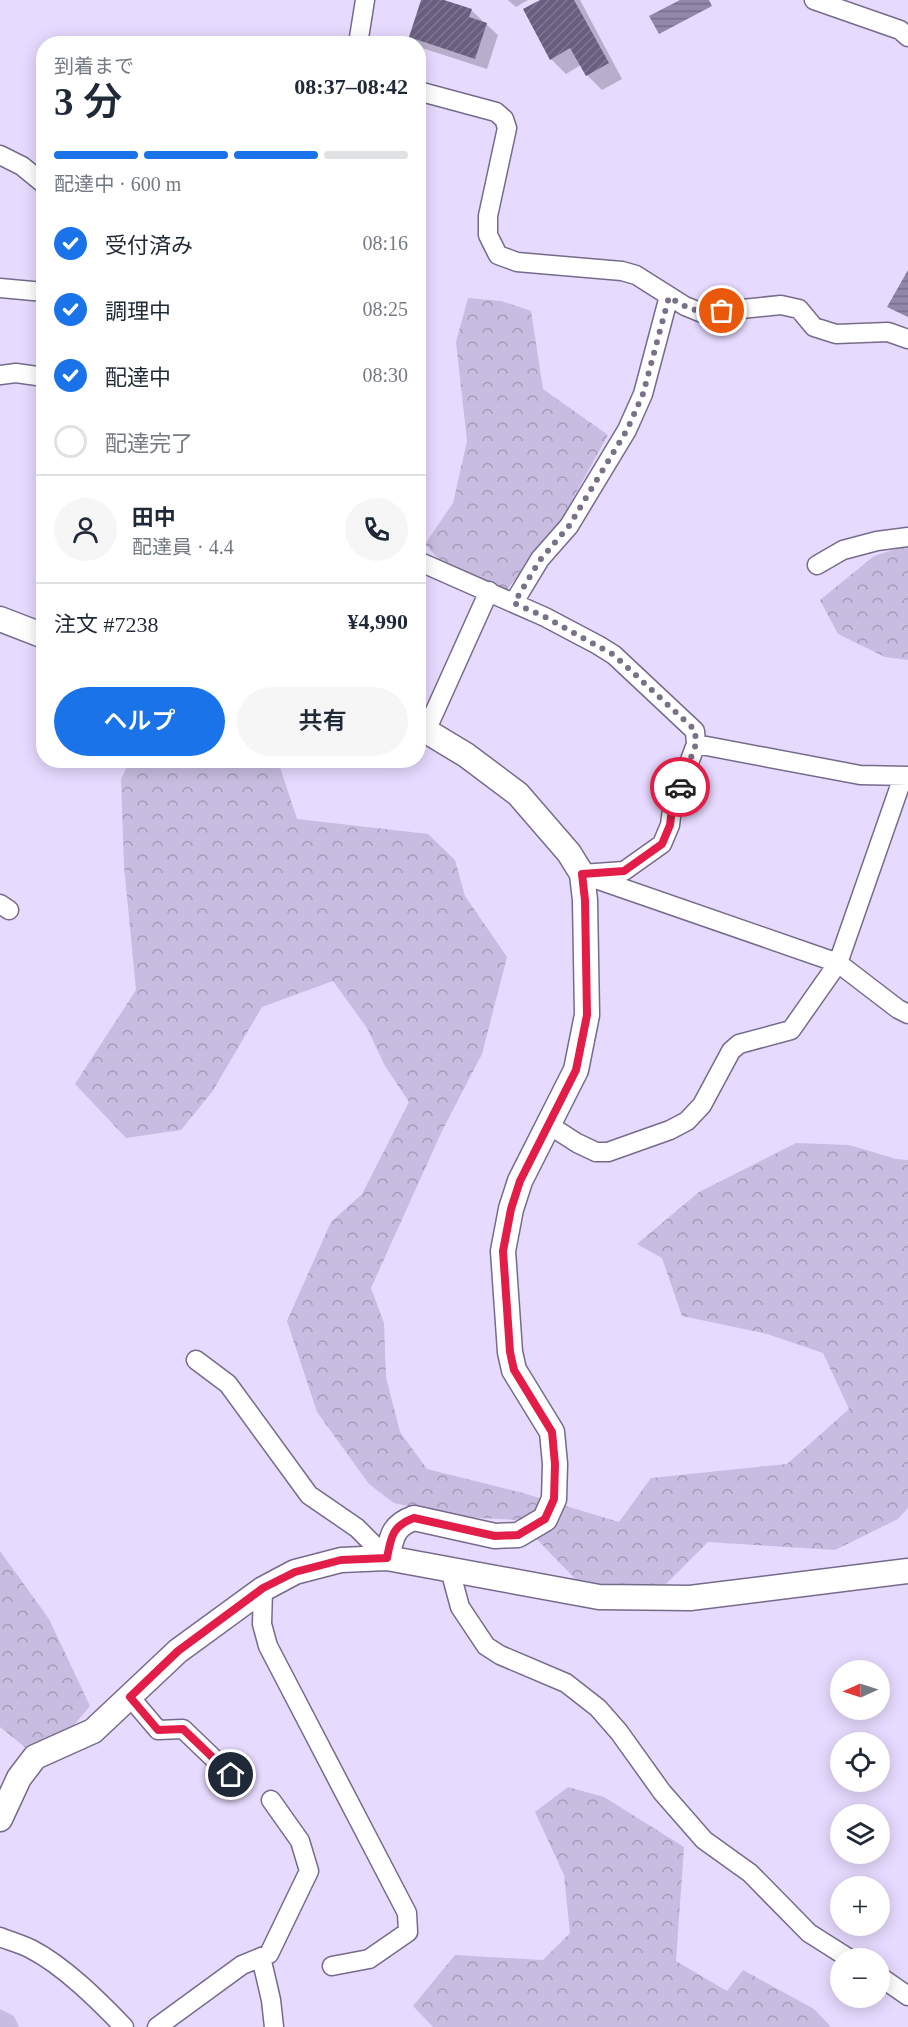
<!DOCTYPE html>
<html lang="ja">
<meta charset="utf-8">
<style>
:root{--surface:#fff;--page:#f6f6f7;--text:#1f2937;--muted:#747a83;--line:#e0e1e3;--accent:#1a73e8}
body{margin:0;font-family:"Times New Roman","Noto Sans JP",serif;background:var(--page);color:var(--text);height:100vh;display:flex;flex-direction:column;font-size:22px;white-space:nowrap}
*{box-sizing:border-box;margin:0}
p{font-size:20px;color:var(--muted)}
.icon{flex:none;width:33px;height:33px;fill:none;stroke:currentColor;stroke-width:2;stroke-linecap:round;stroke-linejoin:round}
.map{position:relative;flex:1;overflow:hidden}
.drawer{position:absolute;left:36px;top:36px;width:390px;height:732px;display:flex;flex-direction:column;background:var(--surface);border-radius:24px;box-shadow:0 3px 15px #0003}
.drawer>*{flex:none}
.needle{width:39px;rotate:267deg}
.controls{position:absolute;left:830px;top:1660px;display:grid;gap:12px}
.controls a{display:grid;place-items:center;width:60px;height:60px;border-radius:50%;background:var(--surface);box-shadow:0 3px 15px #0003;font-size:30px}
.pin{position:absolute;display:grid;place-items:center;width:51px;height:51px;color:#fff;margin:-26px;border:3px solid #fff;border-radius:50%;box-shadow:0 2px 6px #0007}
.courier{position:absolute;display:grid;place-items:center;width:60px;height:60px;margin:-30px;border:4px solid #e11d48;border-radius:50%;background:#fff;color:#222;box-shadow:0 2px 8px #0007}
.headline em{font-style:normal;font-weight:600}
.headline div{display:flex;flex-direction:column-reverse}
.headline{display:flex;align-items:center;justify-content:space-between;height:102px;padding:0 18px}
h1{font-size:39px;font-weight:600;line-height:45px}
.bar{display:grid;grid-template-columns:repeat(4,1fr);gap:9px 6px;align-content:center;height:72px;padding:0 18px}
.bar i{height:8px;border-radius:4px;background:var(--line)}
.bar .active{background:var(--accent)}
.bar p{grid-column:span 4}
.line{display:flex;align-items:center;gap:15px;padding:0 18px;border-top:2px solid var(--line)}
.line div{flex:1}
.round{display:grid;place-items:center;flex:none;width:63px;height:63px;border-radius:32px;background:var(--page)}
ol{padding:0 18px;list-style:none}
li{display:flex;align-items:center;gap:18px;height:66px}
li p{margin-inline-start:auto}
li .icon{padding:6px;border-radius:50%;background:var(--accent);color:#fff;stroke-width:4}
li:last-child{color:var(--muted)}
li i{width:33px;height:33px;border:3px solid var(--line);border-radius:50%}
.primary-button{display:flex;gap:12px;margin-top:auto;padding:12px 18px}
.primary-button a{flex:1;height:69px;border-radius:36px;background:var(--accent);color:#fff;font-size:24px;font-weight:600;line-height:69px;text-align:center}
.primary-button a+a{background:var(--page);color:var(--text)}
.map>svg:first-child{display:block}
.forest{fill:url(#forest-crowns)}
.water{fill:url(#water-rules)}
.shadow{fill:#0003}
.building{fill:url(#building-hatch)}
.lines{fill:none;stroke-linecap:round;stroke-linejoin:round}
.minor-casing{stroke:#766b8b;stroke-width:21}
.tertiary-casing{stroke:#766b8b;stroke-width:27}
.minor{stroke:#fff;stroke-width:18}
.tertiary{stroke:#fff;stroke-width:24}
.done{stroke:#797187;stroke-width:6;stroke-dasharray:0 10.8}
.route{stroke:#e11d48;stroke-width:8}
</style>
<div class="map">
<svg width="908" height="2027" viewBox="0 0 908 2027">
<defs>
<pattern id="forest-crowns" width="20" height="18" patternUnits="userSpaceOnUse" patternTransform="scale(1.5)"><rect width="20" height="18" fill="#c8bde0"/><path d="M2 6a3 3 0 1 1 6 0M12 15a3 3 0 1 1 6 0" fill="none" stroke="#a49bb7"/></pattern>
<pattern id="water-rules" width="6" height="5" patternUnits="userSpaceOnUse" patternTransform="scale(1.5)"><rect width="6" height="5" fill="#9286a9"/><path d="M0 2.5h6" fill="none" stroke="#796f8b"/></pattern>
<pattern id="building-hatch" width="6" height="6" patternUnits="userSpaceOnUse" patternTransform="scale(1.5)"><rect width="6" height="6" fill="#695e7f"/><path d="M-1 1l2-2M0 6l6-6M5 7l2-2" fill="none" stroke="#807891"/></pattern>
</defs>
<rect width="100%" height="100%" fill="#e6dafe"/>
<path class="forest" d="M468 298 501 301 531 311 543 389 608 435 551 538 502 595 449 571 425 544 453 503 467 441 456 342Z
M908 545V660L885 657 838 634 820 600 874 556Z
M130 761H278L297 819 428 834 455 860 465 896 507 957 482 1054 442 1131 371 1288 384 1323 386 1377 400 1432 427 1469 523 1493 619 1522 651 1478 787 1464 849 1409 823 1353 767 1334 682 1316 662 1258 637 1244 699 1192 796 1143 849 1145 896 1159 908 1160V1508L898 1519 835 1550 708 1542 666 1584 584 1588 518 1520 480 1518 439 1513 394 1503 369 1484 317 1412 287 1321 331 1222 362 1194 409 1102 385 1066 367 1028 333 981 262 1007 212 1092 181 1130 126 1138 75 1084 136 990 124 866 121 779Z
M0 1551 49 1619 90 1706 69 1731 26 1748 0 1727Z
M568 1787 604 1797 684 1847 676 1961 727 1991 743 1970 814 2009 831 2027H433L413 2006 455 1955 543 1960 570 1933 564 1875 535 1812Z
M0 2009 14 2016 19 2027H0Z"/>
<path class="water" d="M680 0H709L712 6 659 34 649 16Z
M908 270V317L887 307Z"/>
<path class="shadow" d="M422 0H440L471 10 498 35 487 69 422 48 411 36Z
M508 0H528L516 7Z
M543 0H580L622 79 602 90 587 75 581 65 566 74 551 59Z"/>
<path class="building" d="M421 0H444L472 9 469 17 487 23 475 59 409 37Z
M540 0H574L609 63 586 76 570 48 550 60 523 9Z"/>
<g class="lines">
<defs>
<path id="minor" d="M814 0 900 30 908 37
M358 44 365 0
M418 91 496 112 504 119 507 128 488 216V235L498 255 517 262 622 271 636 275 685 306 702 313 781 305 799 309 814 327 836 334 888 332 908 339
M0 155 22 166 44 184
M0 288 44 292
M0 375 16 373 44 377
M418 561 545 617 598 645 614 655 695 731 696 744 672 809 670 825 662 844 624 871 582 874
M817 565 843 550 877 541 908 537
M514 602 540 559 569 526 627 430 643 394 669 296
M426 731 489 591
M696 744 860 775 908 776
M590 877 838 963 898 1009 908 1014
M0 904 9 910
M549 1125 577 1143 596 1152H608L670 1130 687 1121 702 1105 731 1051 739 1044 791 1030 838 963 903 777
M196 1360 228 1384 309 1495 357 1528 387 1558
M450 1570 460 1607 486 1646 500 1655 566 1683 598 1708 619 1732 662 1792 704 1840 750 1873 809 1933 850 1959
M263 1589 262 1624 268 1646 407 1913 408 1932 369 1959 332 1966
M130 1697 158 1730 183 1729 231 1775
M0 1937C10 1941 21 1944 31 1949 64 1966 98 2000 124 2027
M261 1957 271 2000 274 2027
M879 1976 908 1996
M157 2027 242 1965 269 1954 309 1871 300 1841 271 1800"/>
<path id="tertiary" d="M0 619 44 636
M387 1558C392 1537 392 1526 414 1518L495 1536 518 1535 545 1519 554 1499 555 1464 552 1432 514 1370 510 1352 503 1251 511 1209 520 1181 576 1070 587 1015 585 900 582 874 569 853 518 794 466 755 418 726
M0 1819 19 1778 35 1757 93 1731 178 1651 263 1589 295 1572 341 1560 387 1558 599 1597 690 1598 908 1571"/>
</defs>
<use href="#minor" class="minor-casing"/>
<use href="#tertiary" class="tertiary-casing"/>
<use href="#minor" class="minor"/>
<use href="#tertiary" class="tertiary"/>
</g>
<g class="lines">
<path class="done" d="M680 787 696 744 695 730 614 655 545 617 514 603 540 560 569 526 627 430 643 394 669 297C690 310 697 313 722 311"/>
<path class="route" d="M231 1775 183 1729 158 1730 130 1697 178 1651 263 1588 295 1572 341 1560 387 1558C391 1537 392 1526 414 1518L495 1536 518 1535 545 1519 554 1499 555 1464 552 1432 514 1370 510 1352 503 1251 511 1209 520 1181 576 1070 587 1015 585 900 582 874 624 871 662 844 670 825 672 809 680 787"/>
</g>
</svg>
<div class="controls">
<a><svg class="needle" viewBox="-14 -14 28 28"><path d="M0-13l5 13h-10z" fill="#e53935"/><path d="M0 13l5-13h-10z" fill="#747a83"/></svg></a>
<a><svg class="icon" aria-label="locate" viewBox="0 0 24 24"><circle cx="12" cy="12" r="6"/><path d="M12 2v4M12 18v4M2 12h4M18 12h4"/></svg></a>
<a><svg class="icon" aria-label="layers" viewBox="0 0 24 24"><path d="M12 4l9 5-9 5-9-5zM3 14l9 5 9-5"/></svg></a>
<a>+</a>
<a>−</a>
</div>
<div class="pin" style="left:722px;top:311px;background:#ea580c"><svg class="icon" aria-label="bag" viewBox="0 0 24 24"><path d="M5 8h14l-1 12H6zM9 8a3 3 0 0 1 6 0"/></svg></div>
<div class="pin" style="left:231px;top:1775px;background:#1f2937"><svg class="icon" aria-label="home" viewBox="0 0 24 24"><path d="M3 11l9-7 9 7M6 9v11h12V9"/></svg></div>
<div class="courier" style="left:680px;top:787px"><svg class="icon" aria-label="car" viewBox="0 0 24 24"><path d="M5 17H2v-5l4-1 3-4h7l3 4 3 1v5h-3M9 17h6M6 11h13"/><circle cx="7" cy="17" r="2"/><circle cx="17" cy="17" r="2"/></svg></div>
<section class="drawer">
<div class="headline"><div><h1>3 分</h1><p>到着まで</p></div><em>08:37–08:42</em></div>
<div class="bar"><i class="active"></i><i class="active"></i><i class="active"></i><i></i><p>配達中 · 600 m</p></div>
<ol>
<li><svg class="icon" aria-label="check" viewBox="0 0 24 24"><path d="M5 12l5 5 9-10"/></svg>受付済み<p>08:16</p></li>
<li><svg class="icon" aria-label="check" viewBox="0 0 24 24"><path d="M5 12l5 5 9-10"/></svg>調理中<p>08:25</p></li>
<li><svg class="icon" aria-label="check" viewBox="0 0 24 24"><path d="M5 12l5 5 9-10"/></svg>配達中<p>08:30</p></li>
<li><i></i>配達完了</li>
</ol>
<div class="line" style="height:108px"><a class="round"><svg class="icon" aria-label="person" viewBox="0 0 24 24"><circle cx="12" cy="8" r="4"/><path d="M4 21q1-7 8-7t8 7"/></svg></a><div><b>田中</b><p>配達員 · 4.4</p></div><a class="round"><svg class="icon" aria-label="phone" viewBox="0 0 24 24"><path d="M5 4h4l2 5-3 2q2 4 5 5l2-3 5 2v4C11 20 4 13 5 4z"/></svg></a></div>
<div class="line" style="height:78px"><div>注文 #7238</div><b>¥4,990</b></div>
<div class="primary-button"><a>ヘルプ</a><a>共有</a></div>
</section>
</div>
